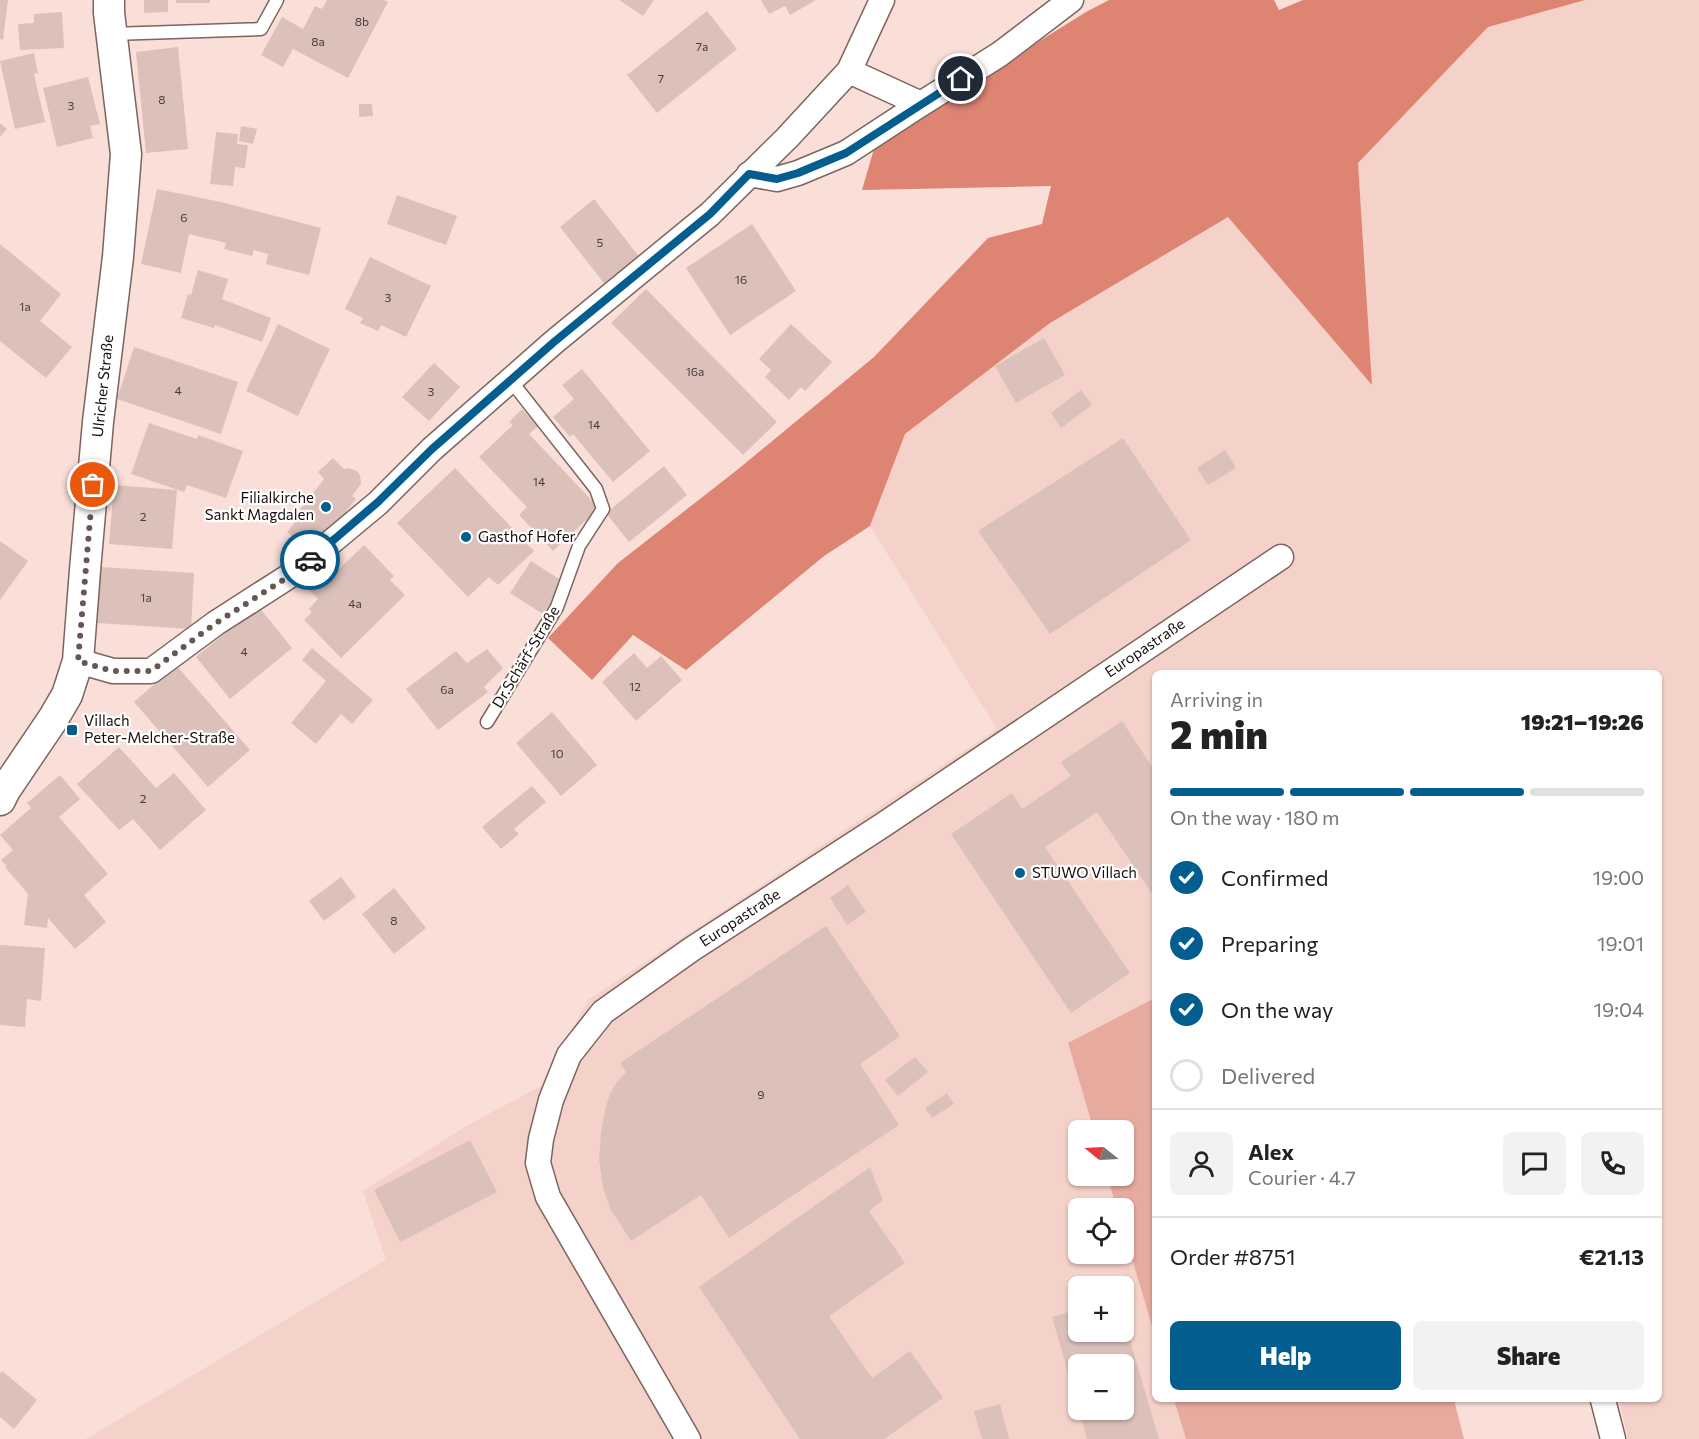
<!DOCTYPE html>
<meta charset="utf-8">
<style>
:root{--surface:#fff;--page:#f2f2f2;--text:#222;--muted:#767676;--line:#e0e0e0;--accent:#035d8e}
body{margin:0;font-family:Commissioner,sans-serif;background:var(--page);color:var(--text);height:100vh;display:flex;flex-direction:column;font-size:22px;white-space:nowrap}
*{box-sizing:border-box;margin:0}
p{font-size:20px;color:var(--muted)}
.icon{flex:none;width:33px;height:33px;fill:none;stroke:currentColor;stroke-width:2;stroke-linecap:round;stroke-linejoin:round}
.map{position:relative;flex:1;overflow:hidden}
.drawer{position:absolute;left:1152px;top:670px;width:510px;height:732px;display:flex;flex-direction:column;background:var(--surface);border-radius:9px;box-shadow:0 2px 4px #0004}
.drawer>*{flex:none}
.needle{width:39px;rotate:288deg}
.fabs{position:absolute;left:1068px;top:1120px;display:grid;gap:12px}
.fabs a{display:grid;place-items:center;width:66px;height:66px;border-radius:9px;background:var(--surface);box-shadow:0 2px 4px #0004;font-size:30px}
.pin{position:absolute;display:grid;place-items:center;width:51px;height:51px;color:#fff;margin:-26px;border:3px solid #fff;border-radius:50%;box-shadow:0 2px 6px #0007}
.courier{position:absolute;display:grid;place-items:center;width:60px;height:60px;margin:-30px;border:4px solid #035d8e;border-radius:50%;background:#fff;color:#222;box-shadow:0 2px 8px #0007}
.overview em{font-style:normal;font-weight:800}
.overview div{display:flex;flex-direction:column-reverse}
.overview{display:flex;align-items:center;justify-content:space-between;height:102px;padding:0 18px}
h1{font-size:39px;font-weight:800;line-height:45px}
.bar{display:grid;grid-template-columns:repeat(4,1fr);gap:9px 6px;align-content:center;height:72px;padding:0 18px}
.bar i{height:8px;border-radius:4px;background:var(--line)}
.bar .selected{background:var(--accent)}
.bar p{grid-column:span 4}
.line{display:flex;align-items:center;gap:15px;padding:0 18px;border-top:2px solid var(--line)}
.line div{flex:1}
.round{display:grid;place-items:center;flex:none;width:63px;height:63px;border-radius:9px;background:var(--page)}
ol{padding:0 18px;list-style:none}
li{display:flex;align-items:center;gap:18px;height:66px}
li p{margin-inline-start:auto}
li .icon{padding:6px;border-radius:50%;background:var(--accent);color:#fff;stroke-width:4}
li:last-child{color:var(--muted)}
li i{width:33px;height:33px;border:3px solid var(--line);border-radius:50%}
.button{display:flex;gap:12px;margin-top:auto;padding:12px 18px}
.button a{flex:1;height:69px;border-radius:9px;background:var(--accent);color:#fff;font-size:24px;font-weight:800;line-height:69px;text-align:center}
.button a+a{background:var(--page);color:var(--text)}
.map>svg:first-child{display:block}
.built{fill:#f4d1c9;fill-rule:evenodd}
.green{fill:#e6aa9e}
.forest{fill:#dd8473}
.building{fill:#dcc1bb}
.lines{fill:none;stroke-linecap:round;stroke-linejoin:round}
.service-casing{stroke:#7c645f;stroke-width:15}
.minor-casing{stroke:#7c645f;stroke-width:27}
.tertiary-casing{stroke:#7c645f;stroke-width:33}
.service{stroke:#fff;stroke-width:12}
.minor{stroke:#fff;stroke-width:24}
.tertiary{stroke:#fff;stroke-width:30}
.done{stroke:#675754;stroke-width:6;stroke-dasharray:0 10.8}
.route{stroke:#035d8e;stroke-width:8}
.poi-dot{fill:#035d8e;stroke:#fff;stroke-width:2}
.labels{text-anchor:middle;stroke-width:4.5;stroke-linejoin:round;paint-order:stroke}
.number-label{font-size:12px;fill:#493c38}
.street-label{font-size:15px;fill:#180f0d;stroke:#fff}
.poi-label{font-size:15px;fill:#180f0d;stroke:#fff;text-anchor:start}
</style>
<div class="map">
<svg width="1699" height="1439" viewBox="0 0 1699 1439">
<rect width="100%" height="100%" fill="#faded8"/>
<path class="built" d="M1585 0H1699V1439H1628L1619 1400H1659V674H1155V1004L1068 1044 1094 1131H1078V1176H1107L1117 1209H1078V1254H1124V1232L1155 1336V1400H1174L1186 1439H86L386 1260 363 1191 470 1124 541 1086 588 1000 997 729 870 526 905 434 1050 323 1228 217 1372 384 1358 163 1488 27ZM1078 1287H1124V1332H1078ZM1078 1365H1124V1410H1078Z"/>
<path class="green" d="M1155 998V1336L1124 1232V1209H1117L1107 1176H1124V1131H1094L1068 1043Z
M1174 1400H1454L1464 1439H1186Z"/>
<path class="forest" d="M1109 0H1274L1279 10 1303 0H1585L1488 27 1358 163 1372 385 1228 217 1050 323 905 434 870 526 824 556 686 670 633 635 592 680 548 638 618 563 737 470 874 357 988 238 1042 224 1051 186 862 190 874 149 931 109 1086 12Z"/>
<path class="building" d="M0 0H8L3 40 0 39Z
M144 0H168V12L144 13Z
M176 0H210V3H176Z
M327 0H384L388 2 348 78 293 49 283 67 261 55 282 17 303 29 315 6 322 9Z
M619 0H654L643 16Z
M761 0H816L790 15 785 6 769 14Z
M707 11 737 49 657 113 627 75Z
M62 12 64 48 20 50 18 24 34 23V14Z
M178 47 188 149 146 153 136 52Z
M34 53 38 73 34 74 45 122 15 129 0 61Z
M88 77 100 124 90 126 93 138 57 147 43 88Z
M359 104H372L373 116 359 117Z
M0 123 7 129 0 137Z
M241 126 257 129 253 144 239 141Z
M216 132 238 134 237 144 248 145 245 168 235 167 233 186 210 184Z
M157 189 221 202 321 228 309 275 266 264 268 254 254 250 252 256 224 249 226 243 189 234 181 273 141 264Z
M397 195 457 216 446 245 387 224Z
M594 199 641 259 607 287 560 227Z
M752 224 796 291 730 335 686 268Z
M0 244 61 294 40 321 72 347 46 378 0 341Z
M370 257 431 286 406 337 381 325 378 331 360 323 363 318 345 309Z
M198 270 228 279 222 299 271 318 262 342 215 325 214 328 181 318 188 294 191 295Z
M646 289 777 422 743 455 611 323Z
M278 324 330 349 298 416 246 391Z
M791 324 832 362 805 391 801 387 789 400 765 377 771 370 759 359Z
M1044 338 1065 375 1016 403 995 366Z
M134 347 238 382 221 434 117 399Z
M434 363 460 387 429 421 402 397Z
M582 369 650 451 613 482 573 434 570 437 553 417 574 399 562 385Z
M1081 390 1092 405 1061 428 1051 413Z
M522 409 538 426 529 434 599 508 553 551 519 515 527 507 479 457 513 425 509 422Z
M149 423 197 439 198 435 243 451 226 498 187 485 184 492 131 474Z
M1123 438 1191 540 1050 634 978 531Z
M1225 450 1236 468 1208 485 1197 468Z
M333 458 344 469 348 468 357 471 360 475 361 484 352 496 356 499 325 538 311 550 287 532 299 517 296 515 324 479 318 472Z
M664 466 687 495 629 542 606 513Z
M455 468 534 551 498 585 489 577 468 597 397 523Z
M114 485 177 490 172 549 109 544Z
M0 541 28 561 0 600Z
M364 545 394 576 390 580 405 595 341 658 304 620 312 612 309 609 318 599 310 591 334 566 338 570Z
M531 561 564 582 543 614 510 593Z
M101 567 194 573 191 629 97 623Z
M258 606 292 648 230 699 196 657Z
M312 648 373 700 352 724 341 714 316 744 291 723 326 681 302 660Z
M487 649 503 668 484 687 488 692 438 730 406 689 456 651 467 663Z
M634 653 647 668 661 656 682 680 636 721 602 682Z
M176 665 250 750 208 787 134 702Z
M552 712 597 765 561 796 516 743Z
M1122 721 1155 771V898L1097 812 1045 847 1130 973 1071 1013 951 834 1012 793 1022 809 1071 776 1061 762Z
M119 747 156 788 174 773 206 810 160 850 133 819 119 830 77 784Z
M60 775 80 799 59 817 108 874 84 895 106 922 75 949 48 918 47 928 24 925 28 894 5 867 7 866 1 860 13 850 0 835 31 808 27 803Z
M532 786 546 802 514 829 519 834 501 849 482 827Z
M341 877 356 897 324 921 309 901Z
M848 885 866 912 847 925 830 898Z
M394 888 426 928 394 954 362 914Z
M826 926 900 1036 860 1064 899 1125 729 1238 701 1195 631 1241 611 1210 603 1188 599 1159 601 1133 606 1106 610 1094 617 1082 626 1072 620 1063Z
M0 945 45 948 41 1001 27 999 25 1027 0 1025Z
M915 1057 928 1072 898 1096 885 1080Z
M947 1093 954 1104 932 1118 925 1108Z
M470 1140 497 1192 400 1242 374 1190Z
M870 1167 883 1200 869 1211 905 1263 829 1316 872 1378 910 1351 943 1398 884 1439H800L699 1287Z
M1078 1309V1332H1124V1320L1159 1439H1087L1079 1410H1124V1365H1078V1407L1052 1317Z
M2 1371 37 1400 14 1429 0 1417V1373Z
M1000 1404 1009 1439H982L974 1411Z"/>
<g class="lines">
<defs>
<path id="service" d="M112 34 261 29 277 0
M487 722 557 607 579 546 603 509 596 489 511 381"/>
<path id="minor" d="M849 71 921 104 1000 54 1071 0
M749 174 777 179 798 173 846 153 921 104
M78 661 113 671H151L216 623 294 573 378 503 432 449 554 342 710 214 787 138 849 71 882 0
M1603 1400 1613 1439
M688 1439 548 1197 538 1163 541 1139 551 1100 569 1055 603 1012 692 949 883 825 1281 557"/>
<path id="tertiary" d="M0 800 5 790 53 719 67 695 78 661 85 570 98 422 118 257 126 154 109 13V0"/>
</defs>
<use href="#service" class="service-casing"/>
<use href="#minor" class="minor-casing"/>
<use href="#tertiary" class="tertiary-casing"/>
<use href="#service" class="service"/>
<use href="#minor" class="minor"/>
<use href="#tertiary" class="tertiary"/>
</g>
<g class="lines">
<path class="done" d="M93 485 78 661 112 671H151L216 623 294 573 310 560"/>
<path class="route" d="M310 560 378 502 432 449 554 342 710 214 749 174 777 179 798 173 846 153 961 79"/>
</g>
<g class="poi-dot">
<circle cx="326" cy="507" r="6"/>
<circle cx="466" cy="537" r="6"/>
<rect x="66" y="724" width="12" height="12" rx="3"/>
<circle cx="1020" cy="873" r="6"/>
</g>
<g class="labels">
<g class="number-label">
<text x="362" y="26">8b</text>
<text x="318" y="46">8a</text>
<text x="702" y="51">7a</text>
<text x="661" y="83">7</text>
<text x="162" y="104">8</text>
<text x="71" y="110">3</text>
<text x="184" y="222">6</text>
<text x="600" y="247">5</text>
<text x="741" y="284">16</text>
<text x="388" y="302">3</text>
<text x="25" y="311">1a</text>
<text x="695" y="376">16a</text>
<text x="178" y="395">4</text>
<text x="431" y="396">3</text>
<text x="594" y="429">14</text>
<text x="539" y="486">14</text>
<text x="143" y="521">2</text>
<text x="146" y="602">1a</text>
<text x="355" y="608">4a</text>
<text x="244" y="656">4</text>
<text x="635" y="691">12</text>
<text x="447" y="694">6a</text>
<text x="557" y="758">10</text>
<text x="143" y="803">2</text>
<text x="394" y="925">8</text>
<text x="761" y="1099">9</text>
</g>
<g class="street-label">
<text transform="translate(103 386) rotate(-84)" y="5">Ulricher Straße</text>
<text transform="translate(1145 648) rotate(-34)" y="5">Europastraße</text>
<text transform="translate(526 657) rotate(-59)" y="5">Dr.Schärf-Straße</text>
<text transform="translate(740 918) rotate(-33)" y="5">Europastraße</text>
</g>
<g class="poi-label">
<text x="314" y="503" text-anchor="end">Filialkirche<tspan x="314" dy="17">Sankt Magdalen</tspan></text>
<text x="478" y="542">Gasthof Hofer</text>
<text x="84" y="726">Villach<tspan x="84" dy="17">Peter-Melcher-Straße</tspan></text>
<text x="1032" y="878">STUWO Villach</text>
</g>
</g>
</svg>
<div class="fabs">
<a><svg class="needle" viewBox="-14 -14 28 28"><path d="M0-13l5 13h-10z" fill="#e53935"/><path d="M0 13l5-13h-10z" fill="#767676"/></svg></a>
<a><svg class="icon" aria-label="locate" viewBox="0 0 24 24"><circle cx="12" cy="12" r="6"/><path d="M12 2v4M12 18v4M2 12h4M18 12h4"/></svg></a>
<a>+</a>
<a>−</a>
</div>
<div class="pin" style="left:93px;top:485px;background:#ea580c"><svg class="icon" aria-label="bag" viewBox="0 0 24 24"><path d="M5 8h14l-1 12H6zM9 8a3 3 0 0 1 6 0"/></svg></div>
<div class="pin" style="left:961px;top:79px;background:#1f2937"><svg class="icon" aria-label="home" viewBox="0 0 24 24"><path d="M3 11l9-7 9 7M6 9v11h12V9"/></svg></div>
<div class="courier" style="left:310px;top:560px"><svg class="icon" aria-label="car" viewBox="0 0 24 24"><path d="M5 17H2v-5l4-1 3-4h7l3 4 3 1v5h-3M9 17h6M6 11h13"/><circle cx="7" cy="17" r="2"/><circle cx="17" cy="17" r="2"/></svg></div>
<section class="drawer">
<div class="overview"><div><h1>2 min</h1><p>Arriving in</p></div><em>19:21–19:26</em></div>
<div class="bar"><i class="selected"></i><i class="selected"></i><i class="selected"></i><i></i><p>On the way · 180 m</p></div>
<ol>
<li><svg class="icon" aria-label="check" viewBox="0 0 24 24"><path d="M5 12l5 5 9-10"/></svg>Confirmed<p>19:00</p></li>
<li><svg class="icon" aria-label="check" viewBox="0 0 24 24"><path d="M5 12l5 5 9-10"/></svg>Preparing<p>19:01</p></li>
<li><svg class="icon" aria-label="check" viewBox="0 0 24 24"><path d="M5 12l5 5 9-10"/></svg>On the way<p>19:04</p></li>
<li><i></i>Delivered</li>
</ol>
<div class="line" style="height:108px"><a class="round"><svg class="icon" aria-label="person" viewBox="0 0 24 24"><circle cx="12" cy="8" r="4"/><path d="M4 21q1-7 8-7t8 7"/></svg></a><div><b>Alex</b><p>Courier · 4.7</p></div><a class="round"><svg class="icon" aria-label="chat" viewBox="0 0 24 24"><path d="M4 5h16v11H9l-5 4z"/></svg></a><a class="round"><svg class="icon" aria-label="phone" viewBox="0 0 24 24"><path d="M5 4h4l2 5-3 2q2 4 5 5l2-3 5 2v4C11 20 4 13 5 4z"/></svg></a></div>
<div class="line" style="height:78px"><div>Order #8751</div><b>€21.13</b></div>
<div class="button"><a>Help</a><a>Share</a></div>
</section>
</div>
